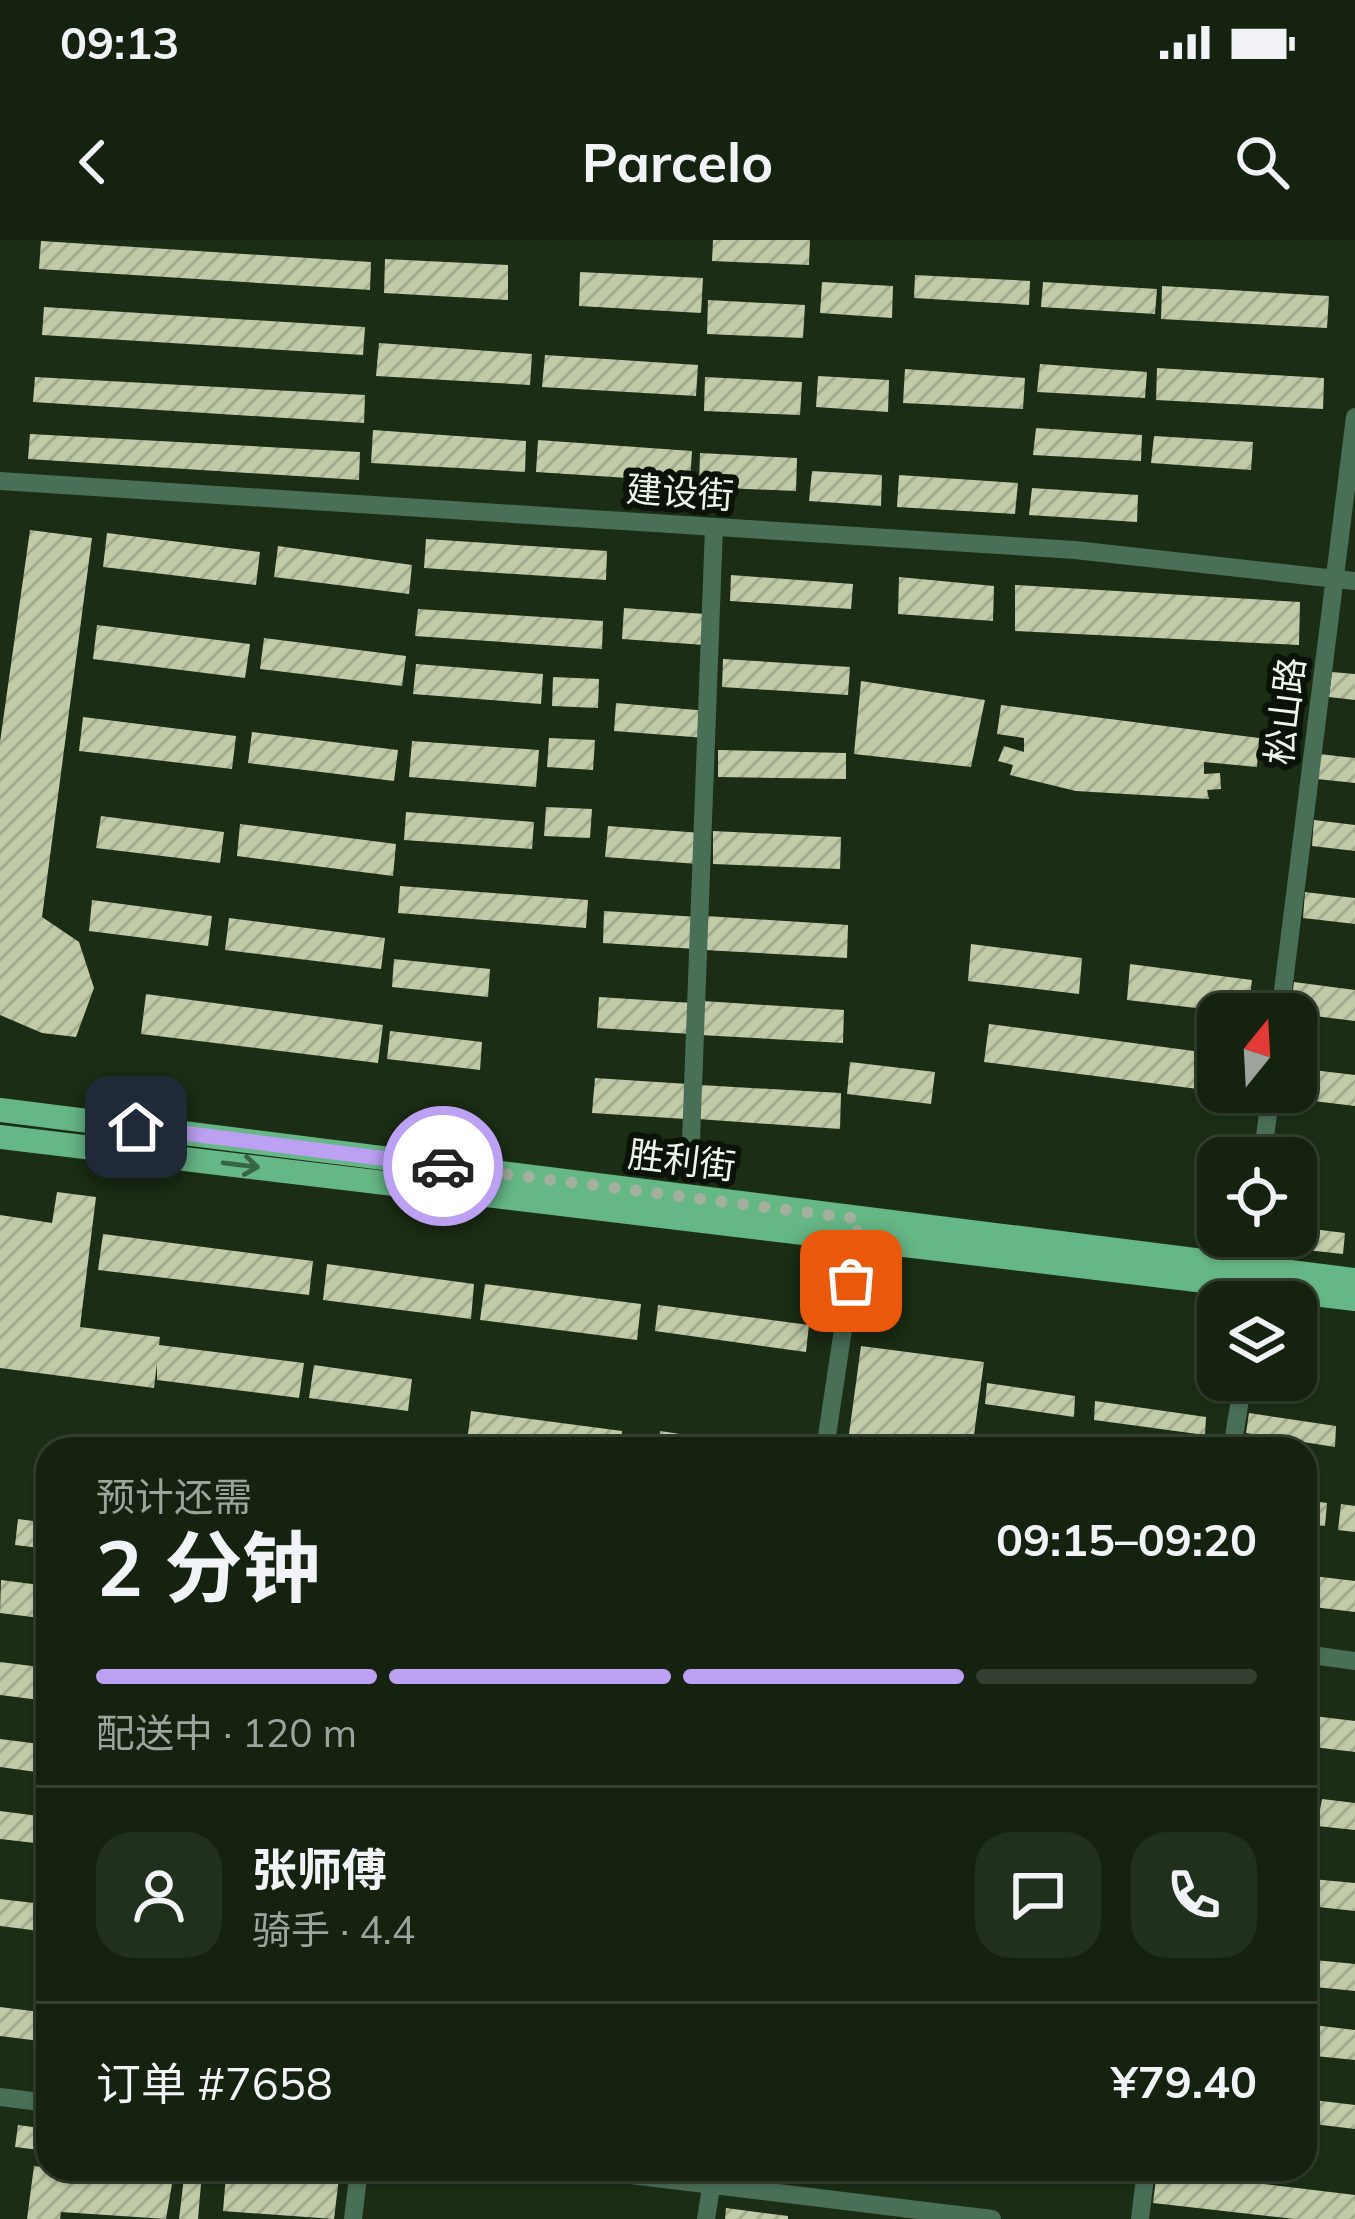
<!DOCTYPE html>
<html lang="zh">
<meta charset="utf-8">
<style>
:root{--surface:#14220f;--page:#212f1d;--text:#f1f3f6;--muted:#9da49e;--line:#333f2f;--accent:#bca0f2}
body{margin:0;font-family:Mulish,"Noto Sans SC",sans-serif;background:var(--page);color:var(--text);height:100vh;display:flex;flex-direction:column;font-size:45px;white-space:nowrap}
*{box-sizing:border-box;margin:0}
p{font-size:39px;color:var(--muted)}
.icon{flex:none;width:66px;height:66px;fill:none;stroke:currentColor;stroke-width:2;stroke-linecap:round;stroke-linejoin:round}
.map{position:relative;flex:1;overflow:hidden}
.side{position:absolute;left:36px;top:1197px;width:1281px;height:744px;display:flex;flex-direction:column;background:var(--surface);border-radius:36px;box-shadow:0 3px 9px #0004,0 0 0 3px var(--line)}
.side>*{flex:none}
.needle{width:78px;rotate:18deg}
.fabs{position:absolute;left:1197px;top:753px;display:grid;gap:24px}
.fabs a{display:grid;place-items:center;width:120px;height:120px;border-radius:24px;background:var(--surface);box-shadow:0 3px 9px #0004,0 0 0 3px var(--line);font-size:60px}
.pin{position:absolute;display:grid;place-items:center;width:102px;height:102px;color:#fff;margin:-51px;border-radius:24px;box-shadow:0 6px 18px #0006}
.courier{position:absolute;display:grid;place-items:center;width:120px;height:120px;margin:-60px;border:9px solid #bca0f2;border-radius:50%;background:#fff;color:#222;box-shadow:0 3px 15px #0007}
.summary em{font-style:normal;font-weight:700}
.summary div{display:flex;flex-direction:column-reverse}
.summary{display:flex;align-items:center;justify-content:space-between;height:204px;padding:0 60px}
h1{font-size:78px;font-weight:700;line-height:90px}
.bar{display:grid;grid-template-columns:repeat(4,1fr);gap:18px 12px;align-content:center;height:144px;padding:0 60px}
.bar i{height:15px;border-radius:9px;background:var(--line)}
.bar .on{background:var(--accent)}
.bar p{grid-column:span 4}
.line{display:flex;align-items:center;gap:30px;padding:0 60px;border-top:3px solid var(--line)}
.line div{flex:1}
.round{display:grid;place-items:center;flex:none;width:126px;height:126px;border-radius:36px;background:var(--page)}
.status{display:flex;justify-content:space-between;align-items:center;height:84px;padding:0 60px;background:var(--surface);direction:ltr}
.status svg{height:33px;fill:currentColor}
header{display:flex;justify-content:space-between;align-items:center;height:156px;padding:0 60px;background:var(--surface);font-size:54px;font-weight:700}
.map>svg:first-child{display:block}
.building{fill:url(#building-hatch)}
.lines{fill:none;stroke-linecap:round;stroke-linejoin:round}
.minor{stroke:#4a6f57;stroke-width:18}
.major{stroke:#66b786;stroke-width:24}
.oneway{stroke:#386447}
.done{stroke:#a3b09d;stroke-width:12;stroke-dasharray:0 21.6}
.route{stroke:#bca0f2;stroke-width:15}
.labels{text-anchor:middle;stroke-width:12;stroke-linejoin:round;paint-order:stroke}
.street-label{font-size:36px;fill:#ecf7e7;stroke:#0b1208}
</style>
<div class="status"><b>09:13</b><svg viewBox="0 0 49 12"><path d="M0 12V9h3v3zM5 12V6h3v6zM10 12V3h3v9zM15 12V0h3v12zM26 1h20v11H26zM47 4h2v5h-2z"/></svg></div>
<header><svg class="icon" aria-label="back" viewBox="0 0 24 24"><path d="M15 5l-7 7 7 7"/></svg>Parcelo<svg class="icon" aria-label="search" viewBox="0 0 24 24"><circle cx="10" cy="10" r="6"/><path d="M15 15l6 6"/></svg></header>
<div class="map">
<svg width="1355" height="1979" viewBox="0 0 1355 1979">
<defs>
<pattern id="building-hatch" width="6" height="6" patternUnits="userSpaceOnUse" patternTransform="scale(3)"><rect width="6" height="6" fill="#c1caa7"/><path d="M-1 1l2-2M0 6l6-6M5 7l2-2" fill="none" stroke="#a2aa8e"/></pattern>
</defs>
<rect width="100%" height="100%" fill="#1b2d14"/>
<path class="building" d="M713 0H810L809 25 712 21Z
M41 1 371 22 370 50 39 29Z
M385 19 508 25V60L384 53Z
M580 32 703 38 701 73 579 66Z
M915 35 1030 41 1029 65 914 58Z
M822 42 893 46 892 78 820 73Z
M1043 42 1157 49 1155 74 1041 67Z
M1162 46 1329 56 1327 88 1161 79Z
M708 60 805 65 803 98 707 94Z
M44 67 365 87 363 115 42 95Z
M379 103 532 114 530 145 376 136Z
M545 115 698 125 696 156 542 147Z
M1040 124 1147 132 1145 158 1037 152Z
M1157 128 1324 138 1323 169 1156 160Z
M905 129 1025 138 1023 169 903 163Z
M818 136 889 140 888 172 816 167Z
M35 137 365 155 364 183 33 162Z
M705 137 802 142 800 175 704 171Z
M1036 188 1142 195 1141 221 1033 215Z
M373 190 526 201 525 232 371 223Z
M30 194 360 212 359 240 28 219Z
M1154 196 1253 202 1251 230 1151 223Z
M538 200 692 211 690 242 536 232Z
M700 213 797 218 796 251 699 247Z
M812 231 882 235 881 266 809 261Z
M899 235 1018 243 1015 274 897 267Z
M1032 248 1138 255 1137 282 1029 275Z
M30 290 92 298 42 677 79 702 94 748 76 797 42 793 0 775V502Z
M107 293 260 312 256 345 103 327Z
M426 299 607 311 606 340 424 328Z
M278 306 412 325 409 354 274 337Z
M731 335 853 344 851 369 730 361Z
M899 337 994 346 993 381 898 374Z
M1015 345 1300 362 1299 405 1015 391Z
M624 368 705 374 704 405 622 399Z
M418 369 603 381 602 409 415 396Z
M97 385 250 404 245 438 93 419Z
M264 398 406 416 402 446 260 429Z
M723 419 850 427 848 455 722 447Z
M416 424 543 434 541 464 413 454Z
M1332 432 1355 434V460L1329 457Z
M553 437 599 439 598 468 552 466Z
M861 441 985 460 971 527 854 514Z
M616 463 708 471 706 498 614 491Z
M1001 465 1259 498 1257 527 1204 522V534L1220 533 1221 549 1207 550 1209 559 1076 551 1010 535 1013 525 998 521 1004 506 1024 512V498L997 494Z
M83 477 236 496 232 529 79 511Z
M252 492 398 510 394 541 248 523Z
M549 498 595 500 593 530 547 527Z
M412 501 539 510 536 547 409 537Z
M718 510 846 513V539L718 537Z
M1319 514 1355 518V543L1317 539Z
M546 567 592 569 590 598 544 596Z
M406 572 534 582 532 609 404 600Z
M101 576 224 592 220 623 96 608Z
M1314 580 1355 585V611L1312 606Z
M240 584 396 604 393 636 237 616Z
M608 586 701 593 698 624 605 617Z
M713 591 841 597 840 629 713 624Z
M400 646 588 660 586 688 398 673Z
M1305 652 1355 658V684L1303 678Z
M92 660 212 676 208 706 89 691Z
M604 671 698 677 696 709 603 703Z
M706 676 848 685 847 718 704 710Z
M229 678 385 698 381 729 225 710Z
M971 704 1082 718 1079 754 968 741Z
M394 719 490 729 488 757 392 747Z
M1130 724 1252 740 1248 774 1127 760Z
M1294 742 1355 750V781L1290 773Z
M146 754 383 785 378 823 141 794Z
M599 757 693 763 691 794 597 788Z
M703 761 844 770 843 803 700 795Z
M989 784 1209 813 1206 850 984 822Z
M390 791 482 802 480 830 387 819Z
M850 822 935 832 931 864 847 854Z
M1296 828 1355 835V866L1280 857V852H1296Z
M595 838 688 844 686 879 592 873Z
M700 845 841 853 840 889 698 879Z
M57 952 96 957 80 1087 160 1097 159 1105 304 1123 299 1158 157 1140V1123L154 1148 0 1128V975L52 983Z
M1296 987 1345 993 1343 1014 1262 1005 1263 996H1296Z
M103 994 313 1021 309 1055 98 1030Z
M327 1024 474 1044 471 1079 323 1060Z
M485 1044 641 1064 637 1100 480 1080Z
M658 1065 809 1085 806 1112 655 1091Z
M861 1106 984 1122 972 1209H847Z
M314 1125 412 1139 408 1171 309 1158Z
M987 1143 1075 1156 1074 1177 985 1164Z
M1095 1161 1206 1177 1205 1195 1094 1180Z
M471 1171 622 1191 621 1209H466Z
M1249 1173 1336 1186 1335 1207 1246 1193Z
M660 1191 762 1206 761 1209H659Z
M1305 1260 1327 1263 1325 1286 1305 1284Z
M1341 1264 1355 1266V1292L1338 1290Z
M18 1279 48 1283V1309L15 1305Z
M1305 1335 1355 1341V1372L1305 1366Z
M1 1340 48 1346V1379L0 1373Z
M0 1422 48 1428V1461L0 1455Z
M1305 1475 1355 1481V1512L1305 1506Z
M0 1499 48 1505 44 1533 0 1527Z
M1322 1559 1355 1563V1590L1317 1586Z
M0 1571 39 1576 35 1603 0 1599Z
M1312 1639 1355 1643V1671L1309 1666Z
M0 1659 43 1664 40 1691 0 1686Z
M1305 1719 1355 1724V1751L1305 1746Z
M0 1767 48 1773V1802L0 1796Z
M1305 1784 1355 1790V1820L1305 1815Z
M1305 1859 1355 1865V1889L1305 1883Z
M18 1885 48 1889V1911L15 1907Z
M34 1926 172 1944 166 1979 61 1972 60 1979H27Z
M185 1929H340L334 1979 223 1971 226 1935 202 1932 198 1979H179Z
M1157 1931 1355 1955V1979H1295L1153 1963Z
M726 1968 788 1976V1979H725Z"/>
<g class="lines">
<path class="minor" d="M0 241 1075 310 1355 341
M1280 774 1355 177
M691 900 714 287
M1262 918 1271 852
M1247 1062 1253 996
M825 1209 858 990
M1232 1209 1243 1140
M1305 1414 1355 1421
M0 1857 48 1863
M581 1929 992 1979
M353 1979 359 1929
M706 1979 714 1929
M1140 1979 1146 1929"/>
<path class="major" d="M0 870 1355 1040
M0 897 1355 1059"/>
</g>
<defs><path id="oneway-shaft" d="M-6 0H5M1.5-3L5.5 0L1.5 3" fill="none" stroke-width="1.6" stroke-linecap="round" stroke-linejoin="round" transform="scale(3)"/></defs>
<use class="oneway" href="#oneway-shaft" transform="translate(241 925) rotate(7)"/>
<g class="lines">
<path class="done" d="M443 926 859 979 851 1041"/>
<path class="route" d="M136 887 443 926"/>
</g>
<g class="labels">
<g class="street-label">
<text transform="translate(680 252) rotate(4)" y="13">建设街</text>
<text transform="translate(1285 471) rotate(-83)" y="13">松山路</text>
<text transform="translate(682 920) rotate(7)" y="13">胜利街</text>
</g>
</g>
</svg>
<div class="fabs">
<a><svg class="needle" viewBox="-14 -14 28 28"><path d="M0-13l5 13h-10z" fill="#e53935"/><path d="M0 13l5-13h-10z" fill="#9da49e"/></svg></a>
<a><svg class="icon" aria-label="locate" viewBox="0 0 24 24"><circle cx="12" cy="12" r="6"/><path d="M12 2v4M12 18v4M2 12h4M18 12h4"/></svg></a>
<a><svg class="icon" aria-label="layers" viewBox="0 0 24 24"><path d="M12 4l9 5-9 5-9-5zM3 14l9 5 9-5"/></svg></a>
</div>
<div class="pin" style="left:851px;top:1041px;background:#ea580c"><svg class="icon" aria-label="bag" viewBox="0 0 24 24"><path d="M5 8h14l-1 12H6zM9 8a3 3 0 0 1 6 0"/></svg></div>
<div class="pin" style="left:136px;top:887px;background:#1f2937"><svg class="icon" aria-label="home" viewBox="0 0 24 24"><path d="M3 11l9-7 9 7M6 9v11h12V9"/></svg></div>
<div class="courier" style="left:443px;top:926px"><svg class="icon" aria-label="car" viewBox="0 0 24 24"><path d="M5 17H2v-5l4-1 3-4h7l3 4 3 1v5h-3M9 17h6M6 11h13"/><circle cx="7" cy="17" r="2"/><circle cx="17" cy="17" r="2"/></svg></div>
<section class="side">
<div class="summary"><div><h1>2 分钟</h1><p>预计还需</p></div><em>09:15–09:20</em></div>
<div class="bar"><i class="on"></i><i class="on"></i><i class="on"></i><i></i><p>配送中 · 120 m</p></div>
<div class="line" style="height:216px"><a class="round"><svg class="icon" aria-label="person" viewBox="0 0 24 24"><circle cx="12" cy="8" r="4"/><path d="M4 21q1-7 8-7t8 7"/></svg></a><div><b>张师傅</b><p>骑手 · 4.4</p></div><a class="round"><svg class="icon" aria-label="chat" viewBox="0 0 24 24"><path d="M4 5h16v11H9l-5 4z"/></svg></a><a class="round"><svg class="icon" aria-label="phone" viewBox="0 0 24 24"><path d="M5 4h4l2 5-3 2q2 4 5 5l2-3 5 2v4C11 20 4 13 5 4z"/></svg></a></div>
<div class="line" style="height:156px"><div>订单 #7658</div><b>¥79.40</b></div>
</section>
</div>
